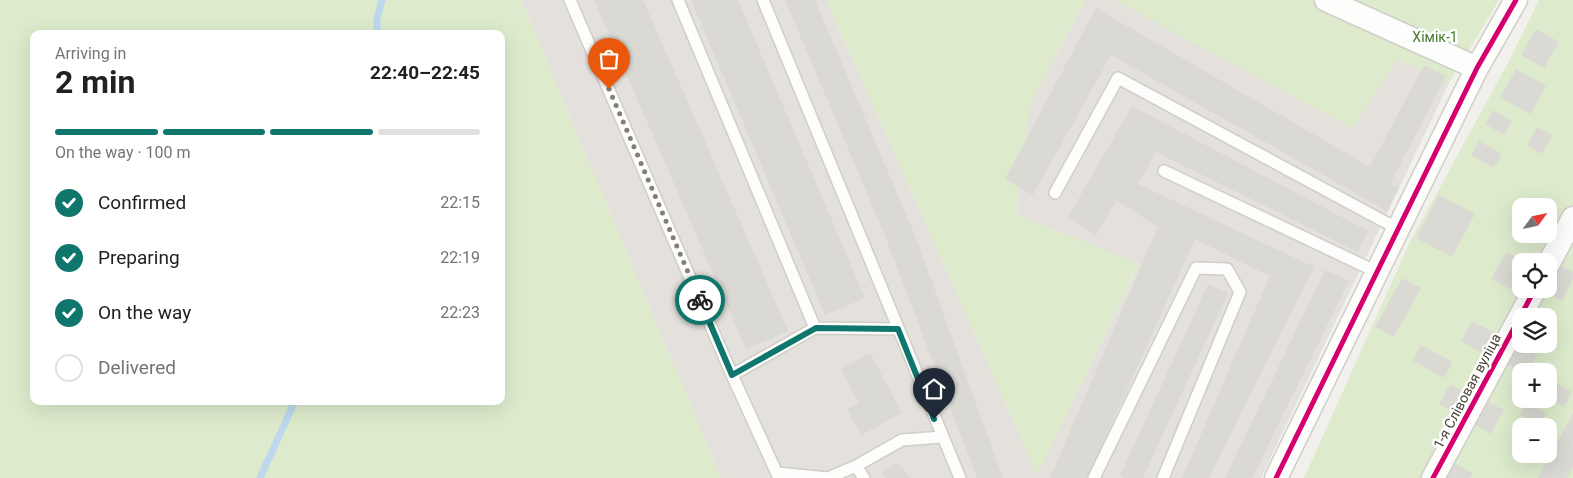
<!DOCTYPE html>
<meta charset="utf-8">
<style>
:root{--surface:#fff;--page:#f2f2f2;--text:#202124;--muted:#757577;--line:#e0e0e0;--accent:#0f766e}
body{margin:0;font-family:Roboto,sans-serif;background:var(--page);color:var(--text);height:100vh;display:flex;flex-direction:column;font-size:19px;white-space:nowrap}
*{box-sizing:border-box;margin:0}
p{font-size:16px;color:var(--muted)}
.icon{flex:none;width:28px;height:28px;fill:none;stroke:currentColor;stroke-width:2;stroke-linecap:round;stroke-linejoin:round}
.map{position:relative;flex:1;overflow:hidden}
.drawer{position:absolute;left:30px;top:30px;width:475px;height:375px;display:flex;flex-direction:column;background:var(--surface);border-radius:10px;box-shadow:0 5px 20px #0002}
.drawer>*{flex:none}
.needle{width:32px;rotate:57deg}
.buttons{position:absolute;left:1512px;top:198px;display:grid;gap:10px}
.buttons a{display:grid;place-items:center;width:45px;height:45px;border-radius:10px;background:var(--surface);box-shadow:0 5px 20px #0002;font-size:25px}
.pin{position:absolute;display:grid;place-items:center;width:42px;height:42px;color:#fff;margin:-51px -21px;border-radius:50% 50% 50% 0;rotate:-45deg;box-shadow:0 0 5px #0007}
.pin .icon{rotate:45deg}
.courier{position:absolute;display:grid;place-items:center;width:50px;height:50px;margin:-25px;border:4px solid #0f766e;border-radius:50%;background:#fff;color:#222;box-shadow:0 1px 6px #0007}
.summary em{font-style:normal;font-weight:700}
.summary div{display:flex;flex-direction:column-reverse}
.summary{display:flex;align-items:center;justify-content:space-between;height:85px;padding:0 25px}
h1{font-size:32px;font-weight:700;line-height:38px}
.bar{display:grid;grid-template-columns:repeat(4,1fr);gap:8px 5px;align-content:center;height:60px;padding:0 25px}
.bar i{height:6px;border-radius:4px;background:var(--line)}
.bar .active{background:var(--accent)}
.bar p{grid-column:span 4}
ol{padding:0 25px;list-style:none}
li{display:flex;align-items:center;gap:15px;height:55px}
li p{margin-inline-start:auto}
li .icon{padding:5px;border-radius:50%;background:var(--accent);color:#fff;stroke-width:4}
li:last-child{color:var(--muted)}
li i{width:28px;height:28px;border:2px solid var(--line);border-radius:50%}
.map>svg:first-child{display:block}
.industrial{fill:#e4e0db}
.green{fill:#ddebcc;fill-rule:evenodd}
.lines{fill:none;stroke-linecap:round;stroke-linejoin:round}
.stream{stroke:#bdd8ee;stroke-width:7}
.building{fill:#dbd9d4}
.service-casing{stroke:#cfcec9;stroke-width:14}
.minor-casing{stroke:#cfcec9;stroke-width:25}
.service{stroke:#fdfdfc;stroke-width:11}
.minor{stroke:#fdfdfc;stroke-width:22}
.cycleway-casing{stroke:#fff;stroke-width:8}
.cycleway{stroke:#d6006c;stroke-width:5}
.done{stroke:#837f76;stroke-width:5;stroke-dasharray:0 9}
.route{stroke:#0f766e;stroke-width:6}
.labels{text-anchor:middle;stroke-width:5;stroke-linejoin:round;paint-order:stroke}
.park-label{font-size:14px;fill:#44792b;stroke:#fff}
.street-label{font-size:14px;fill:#484237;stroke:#fff}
</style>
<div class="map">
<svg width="1573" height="478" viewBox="0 0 1573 478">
<rect width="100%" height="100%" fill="#f1f0ec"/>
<path class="industrial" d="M521 0H826L1037 474 1139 265 1016 214 1030 105 1085 0H1114L1398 59 1449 83 1261 478H721Z"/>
<path class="green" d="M0 0H521L721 478H0ZM34 34H501V401H34Z
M826 0H1085L1030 105 1016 214 1139 264 1037 475Z
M1114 0H1499L1449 83 1398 59 1352 128Z
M1539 0H1573V478H1304L1409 244 1510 59ZM1521 206H1549V234H1521ZM1521 261H1549V289H1521ZM1521 316H1549V344H1521ZM1521 371H1549V399H1521ZM1521 426H1549V454H1521Z"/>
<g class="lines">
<path class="stream" d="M377 34V19L382 0
M260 478 295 401"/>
</g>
<path class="building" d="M594 0H643L788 331 746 349Z
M691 0H738L865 298 825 315Z
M785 0H815L916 238 1003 478H977L884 233Z
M1096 8 1370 167 1424 65 1446 76 1390 184 1399 188 1387 211 1111 55 1033 195 1005 179Z
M1536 29 1559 42 1544 68 1521 55Z
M1516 69 1546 86 1530 114 1500 97Z
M1132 106 1368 231 1358 252 1156 152 1138 184 1314 267 1209 478H1182L1270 276 1195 239 1087 478H1050L1158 227 1116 200 1096 235 1068 217Z
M1493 110 1512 121 1504 135 1485 124Z
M1537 127 1552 135 1542 154 1527 146Z
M1479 141 1502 154 1494 168 1471 155Z
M1439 195 1475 214 1452 257 1416 238Z
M1506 252 1521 260V289H1526L1523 295 1491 279Z
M1559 265 1573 272V279L1562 301 1545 292 1546 289H1549V284Z
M1325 270 1349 281 1252 478H1225Z
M1402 278 1421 288 1394 337 1375 327Z
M1208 284 1228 293 1143 478H1125L1120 476Z
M1472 321 1499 335 1488 356 1461 341Z
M1421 345 1453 362 1444 378 1413 361Z
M1518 345 1537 355 1528 371H1520L1507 364Z
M870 353 902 413 861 435 847 409 859 403 841 369Z
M1549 380 1572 392 1564 407 1549 398Z
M1450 384 1468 394 1457 414 1439 404Z
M1487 401 1504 410 1491 434 1475 425Z
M1526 403 1546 413 1539 426H1522L1527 418 1520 414Z
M1573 413V467L1567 478H1538Z
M896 462 911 478H886L882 474Z
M1453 463 1473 473 1470 478H1445Z"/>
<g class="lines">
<defs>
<path id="service" d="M570 0 732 375 779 478
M678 0 815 328
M763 0 960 478
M1164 171 1377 272
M1055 193 1118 78 1398 229
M732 375 815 328 898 329
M856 466 864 478
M777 473 828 478 856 466 902 440 942 437
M1094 478 1196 268 1227 269 1240 292 1163 478"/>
<path id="minor" d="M1326 0 1477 68
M1549 263 1573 218
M1276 478 1477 68 1516 0
M1433 478 1535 289"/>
</defs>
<use href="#service" class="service-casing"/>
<use href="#minor" class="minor-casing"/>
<use href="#service" class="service"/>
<use href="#minor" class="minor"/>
<defs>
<path id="cycleway" d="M1276 478 1477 68 1516 0
M1433 478 1535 289"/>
</defs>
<use href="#cycleway" class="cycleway-casing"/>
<use href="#cycleway" class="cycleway"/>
</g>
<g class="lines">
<path class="done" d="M609 89 700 300"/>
<path class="route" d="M700 300 732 375 816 328 898 329 934 419"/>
</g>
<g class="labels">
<g class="park-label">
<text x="1435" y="42">Хімік-1</text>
</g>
<g class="street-label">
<text transform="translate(1467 391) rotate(-62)" y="5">1-я Слівовая вуліца</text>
</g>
</g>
</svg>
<div class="buttons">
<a><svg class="needle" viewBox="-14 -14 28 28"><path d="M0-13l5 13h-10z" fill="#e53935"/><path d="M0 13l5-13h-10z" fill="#757577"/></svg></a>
<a><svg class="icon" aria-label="locate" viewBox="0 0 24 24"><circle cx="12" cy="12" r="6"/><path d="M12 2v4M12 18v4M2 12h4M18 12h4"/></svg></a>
<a><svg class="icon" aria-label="layers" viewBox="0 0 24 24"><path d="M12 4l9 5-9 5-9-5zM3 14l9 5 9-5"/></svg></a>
<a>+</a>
<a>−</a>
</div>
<div class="pin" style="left:609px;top:89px;background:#ea580c"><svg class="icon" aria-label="bag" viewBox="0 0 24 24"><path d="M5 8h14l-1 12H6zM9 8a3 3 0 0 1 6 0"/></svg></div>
<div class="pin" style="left:934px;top:419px;background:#1f2937"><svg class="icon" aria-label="home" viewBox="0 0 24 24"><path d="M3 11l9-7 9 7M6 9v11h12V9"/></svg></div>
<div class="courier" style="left:700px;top:300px"><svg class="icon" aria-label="bike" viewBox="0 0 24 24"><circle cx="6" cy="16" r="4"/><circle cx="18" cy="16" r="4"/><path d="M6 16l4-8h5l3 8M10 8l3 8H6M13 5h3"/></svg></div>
<section class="drawer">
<div class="summary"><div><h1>2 min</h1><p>Arriving in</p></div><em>22:40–22:45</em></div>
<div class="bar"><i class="active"></i><i class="active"></i><i class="active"></i><i></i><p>On the way · 100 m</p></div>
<ol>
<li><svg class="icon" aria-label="check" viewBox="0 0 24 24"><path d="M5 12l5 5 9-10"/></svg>Confirmed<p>22:15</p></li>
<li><svg class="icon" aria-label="check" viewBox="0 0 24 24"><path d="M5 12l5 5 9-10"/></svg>Preparing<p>22:19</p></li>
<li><svg class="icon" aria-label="check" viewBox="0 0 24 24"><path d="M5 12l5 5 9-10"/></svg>On the way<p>22:23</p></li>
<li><i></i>Delivered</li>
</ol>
</section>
</div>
